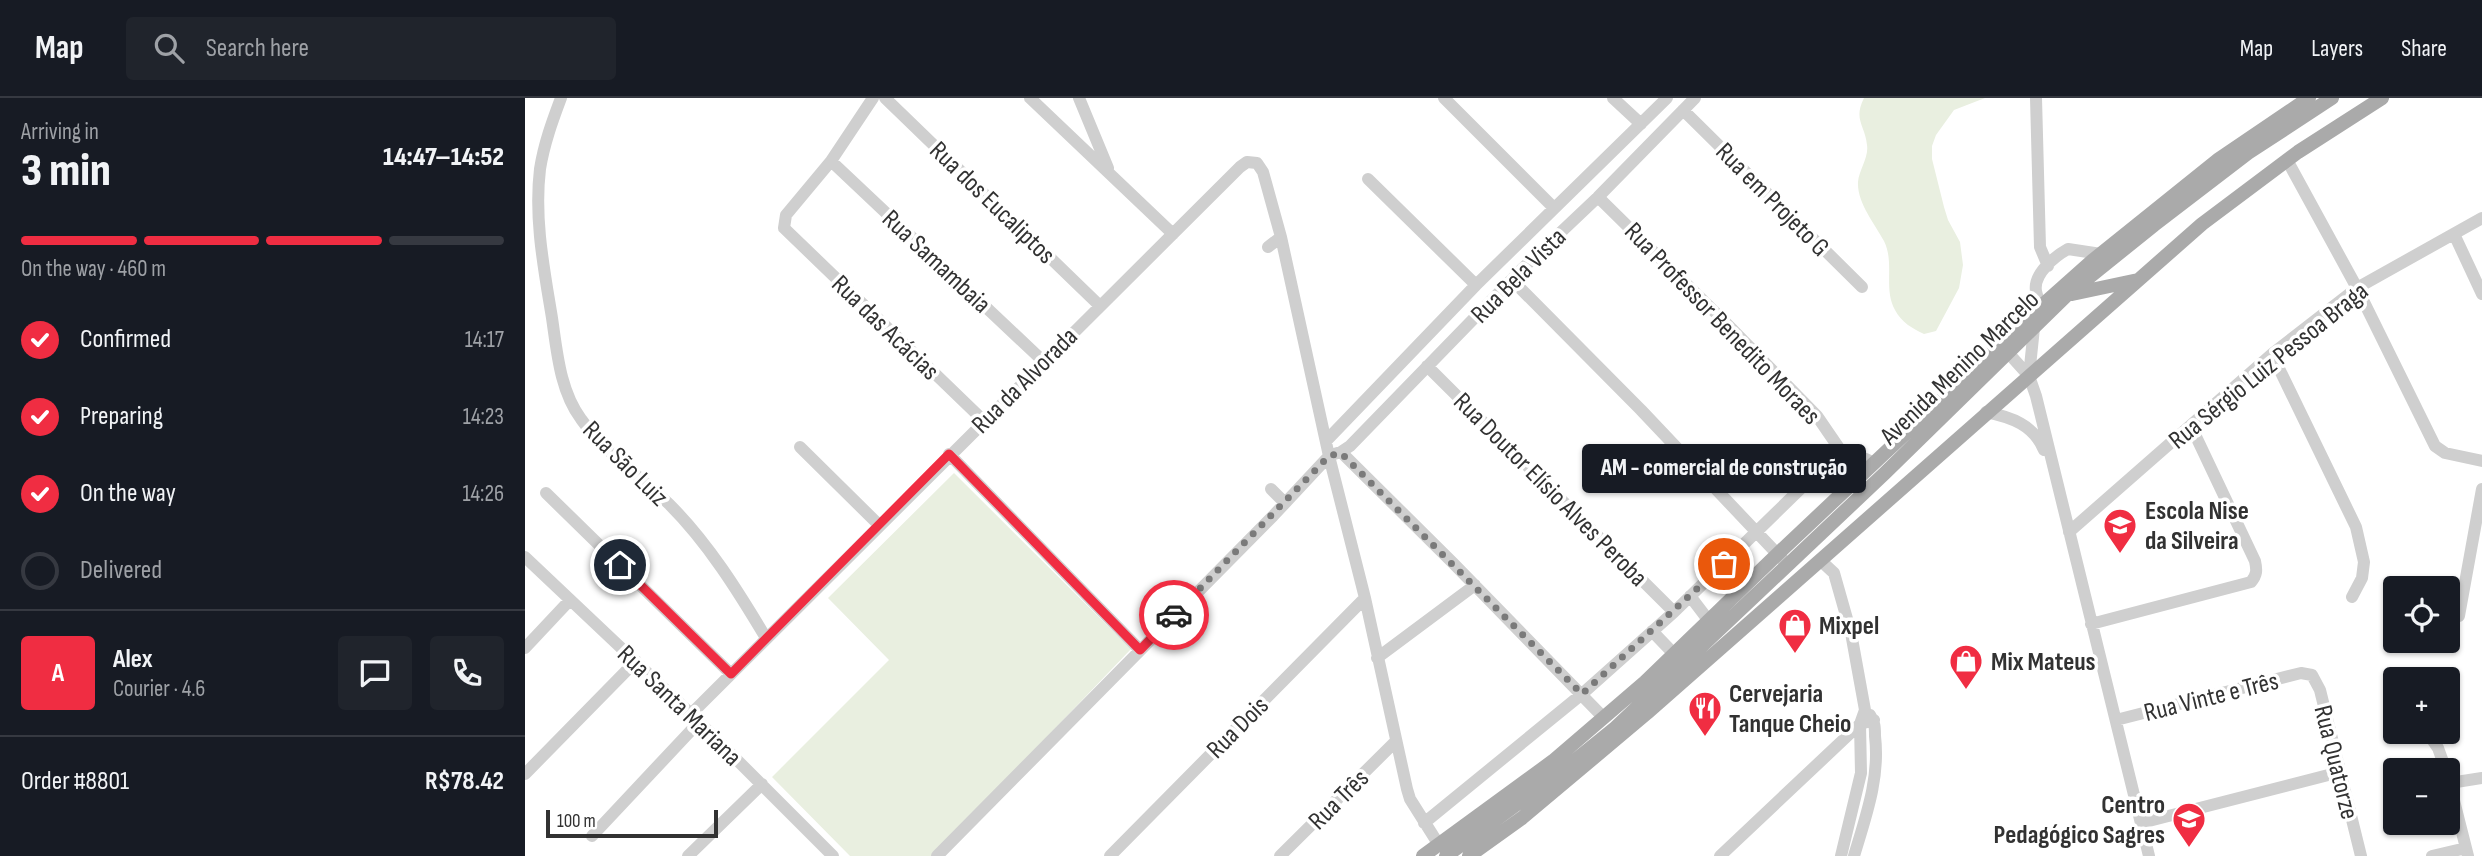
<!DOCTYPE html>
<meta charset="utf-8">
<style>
:root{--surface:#171b24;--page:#20242c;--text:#f1f3f6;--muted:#9ea1a6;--line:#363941;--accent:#f02d42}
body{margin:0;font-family:"Sofia Sans Condensed",sans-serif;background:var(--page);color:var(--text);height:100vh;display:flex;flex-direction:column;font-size:26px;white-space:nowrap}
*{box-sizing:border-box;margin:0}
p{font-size:23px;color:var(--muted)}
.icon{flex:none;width:38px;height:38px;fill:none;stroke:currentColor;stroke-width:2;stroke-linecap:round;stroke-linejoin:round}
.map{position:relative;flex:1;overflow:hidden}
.details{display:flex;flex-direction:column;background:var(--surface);width:525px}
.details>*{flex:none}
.buttons{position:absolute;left:1858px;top:478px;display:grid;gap:14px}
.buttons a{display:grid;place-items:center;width:77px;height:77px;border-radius:7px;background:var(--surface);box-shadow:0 2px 5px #0004;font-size:35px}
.scale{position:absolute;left:21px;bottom:18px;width:172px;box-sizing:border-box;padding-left:7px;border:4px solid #323232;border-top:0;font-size:19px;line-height:24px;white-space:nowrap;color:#323232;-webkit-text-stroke:5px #fff;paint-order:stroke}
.pin{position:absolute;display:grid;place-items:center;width:60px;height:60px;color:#fff;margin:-30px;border:4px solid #fff;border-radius:50%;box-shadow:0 2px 7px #0007}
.courier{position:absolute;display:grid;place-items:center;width:70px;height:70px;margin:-35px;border:5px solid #f02d42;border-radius:50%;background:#fff;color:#222;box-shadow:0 2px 9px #0007}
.bubble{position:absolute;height:49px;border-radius:7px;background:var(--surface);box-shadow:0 2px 5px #0004;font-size:23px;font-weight:800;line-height:49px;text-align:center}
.summary em{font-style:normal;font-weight:800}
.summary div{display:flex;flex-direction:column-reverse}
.summary{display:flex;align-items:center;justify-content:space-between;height:119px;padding:0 21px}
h1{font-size:46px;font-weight:800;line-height:52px}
.bar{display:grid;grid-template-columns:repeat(4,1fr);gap:10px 7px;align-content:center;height:84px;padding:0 21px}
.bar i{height:9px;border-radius:5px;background:var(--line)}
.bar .on{background:var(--accent)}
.bar p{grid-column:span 4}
.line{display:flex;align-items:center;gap:18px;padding:0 21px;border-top:2px solid var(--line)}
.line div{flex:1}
.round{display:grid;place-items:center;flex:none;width:74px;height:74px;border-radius:7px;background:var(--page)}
ol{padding:0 21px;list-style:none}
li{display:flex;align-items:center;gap:21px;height:77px}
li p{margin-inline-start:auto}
li .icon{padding:7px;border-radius:50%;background:var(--accent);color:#fff;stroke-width:4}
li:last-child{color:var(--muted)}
li i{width:38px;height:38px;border:4px solid var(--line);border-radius:50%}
header{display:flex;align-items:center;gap:42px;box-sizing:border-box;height:98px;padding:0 35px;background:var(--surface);border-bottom:2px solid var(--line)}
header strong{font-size:33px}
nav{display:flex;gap:38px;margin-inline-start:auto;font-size:24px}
.search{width:490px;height:63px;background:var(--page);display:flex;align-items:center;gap:18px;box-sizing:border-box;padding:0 24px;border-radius:7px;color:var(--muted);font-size:26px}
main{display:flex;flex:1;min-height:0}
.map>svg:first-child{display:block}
.green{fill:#e9efe0}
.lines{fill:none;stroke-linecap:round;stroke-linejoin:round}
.minor{stroke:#cfcfcf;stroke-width:12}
.major{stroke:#aaa;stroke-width:14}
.done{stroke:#7a7a7a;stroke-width:7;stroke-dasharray:0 12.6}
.route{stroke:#f02d42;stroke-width:9}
.labels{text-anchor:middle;stroke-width:7;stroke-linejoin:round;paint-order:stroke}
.street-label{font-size:26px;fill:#323232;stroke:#fff}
.poi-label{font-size:26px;font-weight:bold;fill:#323232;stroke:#fff;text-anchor:start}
</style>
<header>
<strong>Map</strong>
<div class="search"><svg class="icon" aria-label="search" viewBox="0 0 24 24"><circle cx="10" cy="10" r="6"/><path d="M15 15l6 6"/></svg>Search here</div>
<nav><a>Map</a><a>Layers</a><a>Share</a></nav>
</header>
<main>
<section class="details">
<div class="summary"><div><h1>3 min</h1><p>Arriving in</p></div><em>14:47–14:52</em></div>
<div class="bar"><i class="on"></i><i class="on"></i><i class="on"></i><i></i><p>On the way · 460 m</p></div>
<ol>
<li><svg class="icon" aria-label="check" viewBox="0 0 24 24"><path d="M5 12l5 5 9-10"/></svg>Confirmed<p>14:17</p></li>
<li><svg class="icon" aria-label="check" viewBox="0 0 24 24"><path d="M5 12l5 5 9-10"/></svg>Preparing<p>14:23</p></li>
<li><svg class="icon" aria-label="check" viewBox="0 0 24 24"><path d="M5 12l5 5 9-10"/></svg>On the way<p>14:26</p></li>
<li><i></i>Delivered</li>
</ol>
<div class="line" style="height:126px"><b class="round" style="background:var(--accent);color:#fff">A</b><div><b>Alex</b><p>Courier · 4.6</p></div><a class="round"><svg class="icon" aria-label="chat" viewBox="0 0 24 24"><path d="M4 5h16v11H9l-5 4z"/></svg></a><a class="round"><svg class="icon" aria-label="phone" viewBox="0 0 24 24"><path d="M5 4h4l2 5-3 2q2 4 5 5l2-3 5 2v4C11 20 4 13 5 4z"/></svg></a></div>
<div class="line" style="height:91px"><div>Order #8801</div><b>R$78.42</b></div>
</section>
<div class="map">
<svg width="1957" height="758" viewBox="0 0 1957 758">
<rect width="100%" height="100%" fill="#fff"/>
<path class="green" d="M1339 0H1460L1429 12 1411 37 1407 48V61L1419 109 1423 122 1435 144 1438 167 1434 190 1411 233 1399 236C1388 231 1376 224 1370 212 1358 191 1370 165 1359 143 1350 126 1332 105 1333 84 1334 72 1344 59 1342 47 1340 27 1328 22 1339 0Z
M429 375 606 551 408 758H325L247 679 364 562 303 500Z"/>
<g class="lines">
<path class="minor" d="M36 0C27 24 19 46 15 71 9 121 19 171 27 220 32 254 35 293 56 321 80 355 115 378 144 406 183 445 213 493 241 540
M348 0 306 63 261 117 259 130 459 323
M360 0 575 208
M505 0 648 136
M554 0 583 70
M919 0 1029 110
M1088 0 1116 26
M1511 0 1515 149 1523 168
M1158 12 1337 189
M1762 62 1832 190 1910 348 1920 355 1957 363
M306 63 518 263
M843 81 951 187
M1073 99 1205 229 1292 318 1318 356
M1929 136 1957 196
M743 149 756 139
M987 182 1116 312 1259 463
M1520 214C1517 208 1512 200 1511 193 1508 176 1530 158 1543 151L1576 156
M1477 248 1504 278 1511 298 1624 758
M1747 256 1831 429 1839 464 1837 480 1827 499
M902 268 1149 514
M1504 278 1509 230
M1461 314C1486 319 1509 327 1519 352
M801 343 951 187 1142 0
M275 349 354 427
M816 354 825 348 998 170 1073 99 1170 0
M424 356 615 552
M809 356 816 354 928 465 1079 620
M746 391 760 405
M21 395 206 576
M1544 434 1747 256 1832 190 1957 120
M0 459 166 616 308 758
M1295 462 1309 475 1326 535 1340 612 1335 626 1336 675 1316 758
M1165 498 1184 523
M1934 518 1957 391
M1566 526 1726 484C1732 477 1732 472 1730 463L1666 328
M1127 533 1149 556
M0 550 45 502
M852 560 950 487
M166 616 715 69 722 64 732 65 738 74 756 139 804 358 840 500 882 691 885 701 914 747
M1591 622 1776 575 1787 577 1795 592 1836 758
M1902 634 1913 650 1921 672
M0 676 111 563
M1923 679 1943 758
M1925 685 1957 680
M899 725 1057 596 1149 514 1303 364C1318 352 1333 356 1349 365
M1616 725 1815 674
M67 738 174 624
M163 758 237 686
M412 758 748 418 804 358
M585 758 840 500
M755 758 871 643
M1195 758 1335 626 1349 622
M1329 758C1341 718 1355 680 1350 638 1350 630 1350 624 1345 617
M1907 758 1941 750"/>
<path class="major" d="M1547 196 1613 182
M898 758 1028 663 1120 584 1260 449 1503 220 1567 163 1694 61 1784 0
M921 758 1037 673 1089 631 1360 375 1542 197 1629 127 1723 55 1807 0
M944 758 997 720 1122 615 1677 126 1773 54 1857 0"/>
</g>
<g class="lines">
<path class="done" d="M649 517 804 358 816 355 1057 596 1199 466"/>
<path class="route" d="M95 467 206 576 424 356 615 552 649 517"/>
</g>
<defs>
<symbol id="school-pin" viewBox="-11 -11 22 30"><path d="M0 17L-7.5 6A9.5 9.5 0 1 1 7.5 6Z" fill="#f02d42" stroke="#fff"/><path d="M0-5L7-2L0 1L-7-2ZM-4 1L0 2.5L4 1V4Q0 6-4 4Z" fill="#fff"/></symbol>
<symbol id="shop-pin" viewBox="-11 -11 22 30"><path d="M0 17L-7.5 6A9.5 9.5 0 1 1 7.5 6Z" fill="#f02d42" stroke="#fff"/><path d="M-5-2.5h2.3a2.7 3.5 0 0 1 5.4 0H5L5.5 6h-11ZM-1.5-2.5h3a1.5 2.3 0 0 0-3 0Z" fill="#fff"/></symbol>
<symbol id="restaurant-pin" viewBox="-11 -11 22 30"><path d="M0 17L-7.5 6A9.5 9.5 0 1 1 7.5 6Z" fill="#f02d42" stroke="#fff"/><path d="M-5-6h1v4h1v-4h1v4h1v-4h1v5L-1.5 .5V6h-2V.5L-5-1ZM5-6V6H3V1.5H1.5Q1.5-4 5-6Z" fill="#fff"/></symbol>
</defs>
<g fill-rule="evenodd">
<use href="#school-pin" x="1576" y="408" width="38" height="52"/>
<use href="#shop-pin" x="1251" y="508" width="38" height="52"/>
<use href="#shop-pin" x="1422" y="544" width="38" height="52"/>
<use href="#restaurant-pin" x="1161" y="591" width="38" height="52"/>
<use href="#school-pin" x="1645" y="702" width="38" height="52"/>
</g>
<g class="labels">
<g class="street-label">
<text transform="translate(1248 101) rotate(45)" y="9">Rua em Projeto G</text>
<text transform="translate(468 104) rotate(44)" y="9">Rua dos Eucaliptos</text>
<text transform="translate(412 163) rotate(43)" y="9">Rua Samambaia</text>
<text transform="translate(993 177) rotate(-45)" y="9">Rua Bela Vista</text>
<text transform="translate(1198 225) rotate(46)" y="9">Rua Professor Benedito Moraes</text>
<text transform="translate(361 229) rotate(44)" y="9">Rua das Acácias</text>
<text transform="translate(1743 267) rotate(-39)" y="9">Rua Sérgio Luiz Pessoa Braga</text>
<text transform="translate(1434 269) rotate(-44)" y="9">Avenida Menino Marcelo</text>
<text transform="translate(499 282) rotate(-45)" y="9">Rua da Alvorada</text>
<text transform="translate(101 365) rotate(45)" y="9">Rua São Luiz</text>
<text transform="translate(1026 391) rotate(45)" y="9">Rua Doutor Elísio Alves Peroba</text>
<text transform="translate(1686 598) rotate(-14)" y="9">Rua Vinte e Três</text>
<text transform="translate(155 607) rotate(44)" y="9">Rua Santa Mariana</text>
<text transform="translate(712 629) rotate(-45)" y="9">Rua Dois</text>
<text transform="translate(1812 664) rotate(76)" y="9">Rua Quatorze</text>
<text transform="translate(813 701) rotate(-45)" y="9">Rua Três</text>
</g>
<g class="poi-label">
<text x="1620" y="421">Escola Nise<tspan x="1620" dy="30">da Silveira</tspan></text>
<text x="1294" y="536">Mixpel</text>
<text x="1466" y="572">Mix Mateus</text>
<text x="1204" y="604">Cervejaria<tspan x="1204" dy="30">Tanque Cheio</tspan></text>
<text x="1640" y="715" text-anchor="end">Centro<tspan x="1640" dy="30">Pedagógico Sagres</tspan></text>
</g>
</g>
</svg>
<div class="buttons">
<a><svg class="icon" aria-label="locate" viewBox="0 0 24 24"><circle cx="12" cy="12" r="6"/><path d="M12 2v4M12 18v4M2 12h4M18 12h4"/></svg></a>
<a>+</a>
<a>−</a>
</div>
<div class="scale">100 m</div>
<div class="pin" style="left:1199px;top:466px;background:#ea580c"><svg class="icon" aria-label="bag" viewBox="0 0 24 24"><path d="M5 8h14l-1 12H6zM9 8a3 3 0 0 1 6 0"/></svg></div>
<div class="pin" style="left:95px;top:467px;background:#1f2937"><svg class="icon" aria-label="home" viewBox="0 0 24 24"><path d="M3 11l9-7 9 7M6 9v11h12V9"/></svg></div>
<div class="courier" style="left:649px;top:517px"><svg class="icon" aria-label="car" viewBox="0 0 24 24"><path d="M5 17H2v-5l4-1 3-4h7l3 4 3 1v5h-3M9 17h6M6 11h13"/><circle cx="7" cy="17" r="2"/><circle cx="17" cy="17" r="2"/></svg></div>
<div class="bubble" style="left:1057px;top:346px;width:284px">AM - comercial de construção</div>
</div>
</main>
